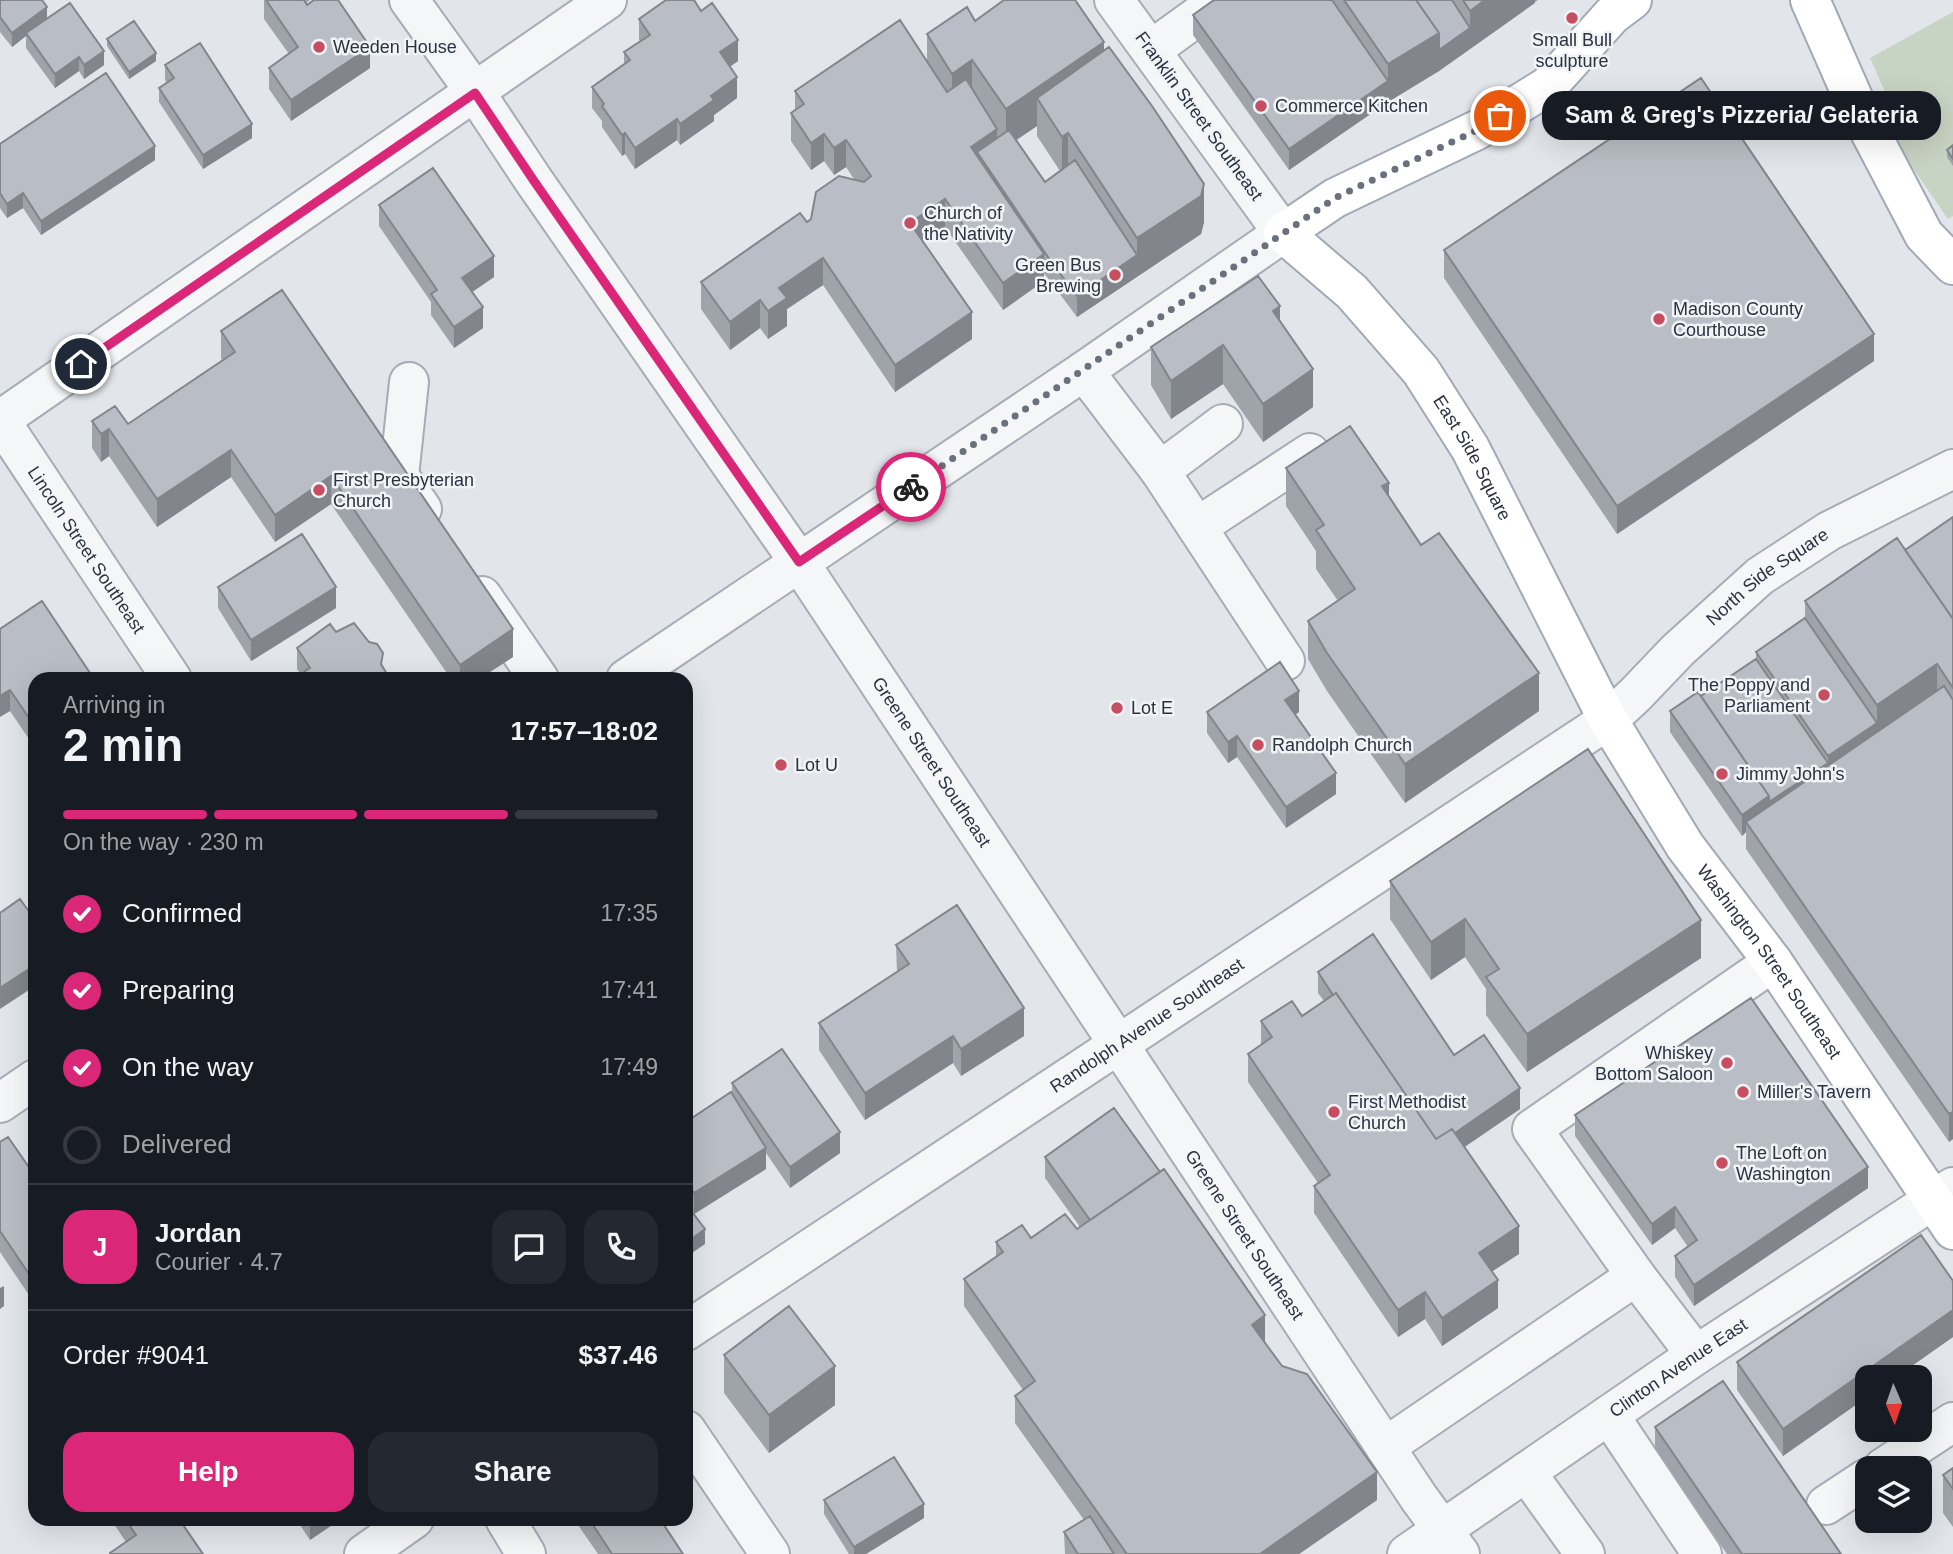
<!DOCTYPE html>
<meta charset="utf-8">
<style>
:root{--surface:#171b24;--page:#242831;--text:#f1f3f6;--muted:#9ea1a6;--line:#363941;--accent:#db2777}
body{margin:0;font-family:Arial,sans-serif;background:var(--page);color:var(--text);height:100vh;display:flex;flex-direction:column;font-size:26px;white-space:nowrap}
*{box-sizing:border-box;margin:0}
p{font-size:23px;color:var(--muted)}
.icon{flex:none;width:38px;height:38px;fill:none;stroke:currentColor;stroke-width:2;stroke-linecap:round;stroke-linejoin:round}
.map{position:relative;flex:1;overflow:hidden}
.drawer{position:absolute;left:28px;top:672px;width:665px;height:854px;display:flex;flex-direction:column;background:var(--surface);border-radius:21px;box-shadow:0 7px 28px #0002}
.drawer>*{flex:none}
.needle{width:46px;rotate:178deg}
.tools{position:absolute;left:1855px;top:1365px;display:grid;gap:14px}
.tools a{display:grid;place-items:center;width:77px;height:77px;border-radius:14px;background:var(--surface);box-shadow:0 7px 28px #0002;font-size:35px}
.pin{position:absolute;display:grid;place-items:center;width:60px;height:60px;color:#fff;margin:-30px;border:4px solid #fff;border-radius:50%;box-shadow:0 2px 7px #0007}
.courier{position:absolute;display:grid;place-items:center;width:70px;height:70px;margin:-35px;border:5px solid #db2777;border-radius:50%;background:#fff;color:#222;box-shadow:0 2px 9px #0007}
.bubble{position:absolute;height:49px;border-radius:21px;background:var(--surface);box-shadow:0 7px 28px #0002;font-size:23px;font-weight:700;line-height:49px;text-align:center}
.headline em{font-style:normal;font-weight:700}
.headline div{display:flex;flex-direction:column-reverse}
.headline{display:flex;align-items:center;justify-content:space-between;height:119px;padding:0 35px}
h1{font-size:46px;font-weight:700;line-height:52px}
.bar{display:grid;grid-template-columns:repeat(4,1fr);gap:10px 7px;align-content:center;height:84px;padding:0 35px}
.bar i{height:9px;border-radius:5px;background:var(--line)}
.bar .current{background:var(--accent)}
.bar p{grid-column:span 4}
.line{display:flex;align-items:center;gap:18px;padding:0 35px;border-top:2px solid var(--line)}
.line div{flex:1}
.round{display:grid;place-items:center;flex:none;width:74px;height:74px;border-radius:21px;background:var(--page)}
ol{padding:0 35px;list-style:none}
li{display:flex;align-items:center;gap:21px;height:77px}
li p{margin-inline-start:auto}
li .icon{padding:7px;border-radius:50%;background:var(--accent);color:#fff;stroke-width:4}
li:last-child{color:var(--muted)}
li i{width:38px;height:38px;border:4px solid var(--line);border-radius:50%}
.button{display:flex;gap:14px;margin-top:auto;padding:14px 35px}
.button a{flex:1;height:80px;border-radius:21px;background:var(--accent);color:#fff;font-size:28px;font-weight:700;line-height:80px;text-align:center}
.button a+a{background:var(--page);color:var(--text)}
.map>svg:first-child{display:block}
.green{fill:#c7d3c3}
.lines{fill:none;stroke-linecap:round;stroke-linejoin:round}
.minor-casing{stroke:#a7acb4;stroke-width:42}
.major-casing{stroke:#a2a9b5;stroke-width:42}
.minor{stroke:#f4f6f8;stroke-width:38}
.major{stroke:#fff;stroke-width:38}
.wall{fill:#9fa3aa;fill-rule:evenodd}
.shaded-wall{fill:#82858b}
.building{fill:#b9bec6;stroke:#82858b;stroke-width:2}
.done{stroke:#6b717c;stroke-width:7;stroke-dasharray:0 12.6}
.route{stroke:#db2777;stroke-width:9}
.poi-dot{fill:#c74e60;stroke:#f1f4f7;stroke-width:2.5}
.labels{text-anchor:middle;stroke-width:5;stroke-linejoin:round;paint-order:stroke}
.poi-label{font-size:18px;fill:#2b3341;stroke:#f1f4f7;text-anchor:start}
.street-label{font-size:18px;fill:#2b3341;stroke:#f1f4f7}
</style>
<div class="map">
<svg width="1953" height="1554" viewBox="0 0 1953 1554">
<rect width="100%" height="100%" fill="#e2e5ea"/>
<path class="green" d="M1953 12V216L1948 219 1872 109 1887 96 1870 58Z"/>
<g class="lines">
<defs>
<g id="minor">
<path id="s1" d="M409 0 475 92 534 181 799 562 1419 1498 1460 1554"/>
<path d="M1151 50 1220 0"/>
<path d="M1084 371 1160 471 1285 661"/>
<path d="M409 382 399 476 422 509"/>
<path d="M0 420 607 0"/>
<path id="s2" d="M0 420 172 679"/>
<path d="M1160 471 1223 424"/>
<path d="M1197 527 1310 453"/>
<path d="M482 596 539 679"/>
<path d="M626 679 1084 371 1283 233 1114 0"/>
<path d="M0 1103 35 1079"/>
<path id="s3" d="M686 1331 1608 720 1635 695 1678 650 1760 576 1829 531 1953 469"/>
<path d="M1696 1355 1636 1276 1532 1129 1773 962"/>
<path d="M1609 1415 1702 1554"/>
<path d="M686 1430 770 1554"/>
<path d="M1385 1447 1636 1276"/>
<path d="M1883 1468 1953 1422"/>
<path d="M1526 1472 1585 1554"/>
<path d="M1826 1505 1867 1478"/>
<path d="M505 1519 526 1554"/>
<path d="M364 1554 414 1519"/>
<path id="s4" d="M1407 1554 1696 1355 1953 1187"/>
</g>
<g id="major">
<path id="s5" d="M1632 0 1612 15 1548 86 1477 130 1335 198 1283 233 1352 292 1421 371 1470 448 1608 720 1685 846 1773 962 1953 1230"/>
<path d="M1810 0 1858 109 1924 235 1953 265"/>
</g>
</defs>
<use href="#minor" class="minor-casing"/>
<use href="#major" class="major-casing"/>
<use href="#minor" class="minor"/>
<use href="#major" class="major"/>
</g>
<path class="wall" d="M0 0 47 19 104 65 84 79 79 71 55 88 26 48V36L12 47 0 32Z
M264 0H310L306 3 370 68 291 121 269 89V68L289 54 264 19Z
M1214 0H1538L1439 71 1388 102 1289 170 1193 35V15Z
M639 19 738 61 730 67 737 98 714 115V121L680 145 677 140 635 169 625 154 622 156 602 127V121L592 108V87L624 64V52L640 41 639 40Z
M975 21 1104 50 1204 222 1201 234 1077 317 1044 273V281L1003 310 945 227 923 242 972 339 895 392 823 285 787 309V326L768 339 760 328 730 350 701 309V282L807 222 854 179 846 167 834 175 824 161 811 170 791 141V113L795 111V91L927 62V34ZM1037 126V136L1060 171 1045 182 1016 140Z
M107 39 156 61 129 79 107 46Z
M165 65 252 138 203 169 159 102V88L167 83 165 80Z
M0 144 155 160 41 235 23 208 7 218 0 208Z
M1953 145V166L1947 157V150Z
M379 205 494 277 472 292 483 328 454 348 431 315V302L379 226Z
M1444 250 1874 361 1617 534 1444 278Z
M1280 321 1313 407 1263 442 1223 384 1171 419 1151 385V347Z
M221 331 513 657 479 679H451L331 504 275 542 231 477 157 527 109 456 101 462 92 448V421L128 424 222 360 221 358Z
M1286 468 1389 497 1421 545 1539 711 1405 803 1327 691 1308 659V621L1338 601 1316 569V551L1286 506Z
M1953 517V1139L1949 1142 1746 849V832L1742 836 1670 732V711L1701 696 1756 659V652L1805 618V601L1905 550Z
M218 587 336 608 251 661 218 608Z
M0 629 92 679 29 739 10 711Z
M336 632 383 667 303 678 297 669V648Z
M1207 712H1299L1295 715 1336 794 1286 828 1237 757 1228 763 1207 733Z
M35 764V798L29 789V768Z
M1390 881 1701 958 1527 1072 1486 1015V989L1465 957 1431 980 1390 919Z
M896 945 1024 1036 961 1076 953 1063 865 1120 819 1050V1023L897 972Z
M1318 972 1454 1055 1520 1109 1465 1147 1519 1254 1492 1271 1498 1308 1442 1346 1425 1319 1398 1337 1314 1213V1186L1318 1183 1248 1082V1054L1261 1045V1021L1302 1016 1324 1001 1318 993Z
M732 1083 840 1153 790 1188 766 1153V1169L694 1214 686 1201V1122L732 1095Z
M1575 1115 1868 1188 1694 1306 1675 1277V1256L1688 1247 1675 1228 1652 1245 1575 1136Z
M0 1142 35 1176V1304L0 1252Z
M1045 1157 1265 1343 1377 1500 1299 1554H1065L1064 1532 1084 1520 1015 1423V1396L1023 1390 964 1306V1279L996 1256V1242L1031 1238 1077 1229 1080 1227 1045 1178Z
M1953 1281V1337L1896 1377H1867V1397L1783 1456 1737 1390V1362Z
M724 1355 835 1405 769 1453 724 1393Z
M1655 1427 1841 1554H1727L1655 1448Z
M1953 1468V1527L1943 1513V1475Z
M824 1500 924 1518 866 1554H849L824 1514Z
M112 1519H179L126 1542 112 1521Z
M296 1519H341L310 1540Z
M578 1519H660L683 1554H598L578 1525Z"/>
<path class="shaded-wall" d="M1485 0H1535V3L1439 71V50L1470 28V11Z
M47 7V21L26 33V36L12 47V33Z
M1439 33V71L1388 102V64Z
M738 40V61L720 73V52Z
M1104 42V80L1037 98V126L1006 147V109Z
M370 47V68L291 121V100Z
M104 51V65L84 79V65Z
M156 53V61L129 79V72Z
M79 57V71L55 88V74Z
M972 60V98L952 112V74Z
M737 77V98L714 115V121L680 145V124L711 96Z
M1388 81V102L1289 170V149Z
M677 119V140L635 169V148Z
M252 124V138L203 169V155Z
M997 129V156L977 152V170L971 147Z
M625 133V154L622 156V135Z
M1068 133V171L1062 175V137Z
M824 134V161L811 170V143Z
M846 140V167L834 175V148Z
M155 146V160L41 235V221Z
M1204 184V222L1201 234 1077 317V296L1137 255V238Z
M23 193V208L7 218V204Z
M945 199V227L910 250V223Z
M1044 254V281L1003 310V283Z
M494 256V277L462 299V278Z
M823 258V285L787 309V326L768 339V311L779 288Z
M760 300V328L730 350V322Z
M1280 306V344L1273 311Z
M483 307V328L454 348V327Z
M972 312V339L895 392V365Z
M1874 334V361L1617 534V506Z
M1223 345V384L1171 419V381Z
M1313 369V407L1263 442V404Z
M109 429V456L101 462V434Z
M231 450V477L157 527V499Z
M331 476V504L275 542V515Z
M1389 483V521L1382 486Z
M336 587V608L251 661V640Z
M513 629V657L479 679H460V665Z
M1937 664V703L1746 822V832L1742 836V815L1769 796 1828 763V756L1877 723V705Z
M1539 673V711L1405 803V764Z
M10 690V711L0 717V696Z
M1299 691V712L1285 721V700Z
M35 714V735L29 739V718Z
M1237 736V757L1228 763V742Z
M1336 773V794L1286 828V807Z
M1465 919V957L1431 980V942Z
M1701 920V958L1527 1072V1034Z
M35 965V986L0 1009V988Z
M1024 1008V1036L961 1076V1049Z
M953 1036V1063L865 1120V1093Z
M1520 1088V1109L1436 1166V1145Z
M1953 1112V1139L1949 1142V1114Z
M840 1132V1153L790 1188V1167Z
M766 1148V1169L694 1214V1193Z
M1868 1167V1188L1694 1306V1285Z
M1675 1207V1228L1652 1245V1224Z
M1519 1226V1254L1479 1280V1253Z
M705 1229V1244L686 1257V1243Z
M1498 1280V1308L1442 1346V1318Z
M4 1286V1306L0 1309V1288Z
M1425 1292V1319L1398 1337V1310Z
M1953 1310V1337L1896 1377H1867V1397L1783 1456V1429Z
M1265 1315V1343L1252 1325Z
M835 1366V1405L769 1453V1415Z
M1377 1472V1500L1299 1554H1260Z
M924 1504V1518L866 1554H854V1547Z
M310 1519H341L310 1540Z"/>
<path class="building" d="M0 0H42L47 7 12 33 0 17Z
M266 0H304L307 5 314 0H338L370 47 291 100 269 68 298 47Z
M666 0H694L701 11 712 3 738 40 720 52 737 77 711 96 714 100 680 124 677 119 635 148 625 133 622 135 602 106 604 104 592 87 630 60 624 52 650 35 639 19Z
M1004 0H1075L1104 42 1006 109 972 60 952 74 927 34 967 7 975 21Z
M1214 0H1332L1388 81 1289 149 1193 15Z
M1344 0H1416L1439 33 1388 64Z
M1416 0H1452L1470 28 1439 50V33Z
M1463 0H1485L1470 11Z
M70 3 104 51 84 65 79 57 55 74 26 33Z
M900 20 947 92 966 79 997 129 971 147 1044 254 1003 283 945 199 910 223 972 312 895 365 823 258 779 288 787 298 768 311 760 300 730 322 701 282 800 213 807 222 811 219 816 192 839 176 864 182 871 176 846 140 834 148 824 134 811 143 791 113 804 104 795 91Z
M134 21 156 53 129 72 107 39Z
M200 43 252 124 203 155 159 88 174 78 165 65Z
M1109 47 1152 106 1204 184 1201 196 1137 238 1068 133 1062 137 1037 98Z
M106 73 155 146 41 221 23 193 7 204 0 193V144Z
M1701 78 1874 334 1617 506 1444 250Z
M1009 130 1045 182 1075 160 1137 255 1077 296 1050 260 977 152Z
M1953 145V159L1947 150Z
M433 168 494 256 462 278 483 307 454 327 431 294 437 290 379 205Z
M1258 276 1280 306 1273 311 1313 369 1263 404 1223 345 1171 381 1151 347Z
M282 290 513 629 460 665 331 476 275 515 231 450 157 499 109 429 101 434 92 421 115 406 128 424 235 352 221 331Z
M1350 426 1389 483 1382 486 1421 545 1439 533 1539 673 1405 764 1327 653 1308 621 1355 589 1316 530 1324 525 1286 468Z
M1953 517V619L1905 550Z
M302 534 336 587 251 640 218 587Z
M1897 538 1953 619V688L1937 664 1877 705 1805 601Z
M42 601 92 676 88 679H35V714L29 718 10 690 0 696V629Z
M1805 618 1877 723 1828 756 1756 652Z
M354 623 369 642 377 644 383 653 381 664 390 679H303L305 671 310 668 297 648 330 624 336 632Z
M1756 659 1828 763 1769 802V796L1701 696Z
M1280 662 1299 691 1285 700 1336 773 1286 807 1237 736 1228 742 1207 712Z
M1944 686 1953 700V1112L1949 1114 1746 822Z
M1698 692 1769 796 1742 815 1670 711Z
M1588 749 1701 920 1527 1034 1486 977 1499 969 1465 919 1431 942 1390 881Z
M35 764V777L29 768Z
M20 899 35 920V965L0 988V913Z
M957 905 1024 1008 961 1049 953 1036 865 1093 819 1023 909 964 896 945Z
M1373 934 1454 1055 1484 1035 1520 1088 1455 1133 1452 1129 1436 1139 1336 993 1333 995 1318 972Z
M1336 993 1436 1139 1452 1129 1519 1226 1479 1253 1498 1280 1442 1318 1425 1292 1398 1310 1314 1186 1330 1175 1248 1054 1272 1037 1261 1021 1292 1001 1302 1016Z
M1751 998 1868 1167 1694 1285 1675 1256 1697 1240 1675 1207 1652 1224 1575 1115Z
M782 1049 840 1132 790 1167 732 1083Z
M731 1092 766 1148 694 1193 686 1180V1122Z
M1114 1108 1160 1172 1090 1220 1045 1157Z
M8 1137 35 1176V1283L0 1231V1142Z
M1164 1169 1265 1315 1252 1325 1282 1366 1307 1374 1377 1472 1260 1554H1127L1015 1396 1035 1381 964 1279 1003 1252 996 1242 1022 1225 1031 1238 1065 1214 1077 1229Z
M686 1204 705 1229 686 1243Z
M1921 1235 1953 1281V1310L1783 1429 1737 1362Z
M789 1306 835 1366 769 1415 724 1355Z
M1723 1381 1841 1554H1742L1655 1427Z
M894 1457 924 1504 854 1547 824 1500Z
M1953 1468V1489L1943 1475Z
M1090 1516 1114 1554H1078L1064 1532Z
M125 1519H179L203 1554H110V1553L136 1535Z
M589 1519H660L683 1554H612Z"/>
<g class="lines">
<path class="done" d="M911 487 1335 198 1477 130 1500 116"/>
<path class="route" d="M81 364 475 93 534 181 799 562 911 487"/>
</g>
<g class="poi-dot">
<circle cx="1572" cy="18" r="7"/>
<circle cx="319" cy="47" r="7"/>
<circle cx="1261" cy="106" r="7"/>
<circle cx="910" cy="223" r="7"/>
<circle cx="1115" cy="275" r="7"/>
<circle cx="1659" cy="319" r="7"/>
<circle cx="319" cy="490" r="7"/>
<circle cx="1824" cy="695" r="7"/>
<circle cx="1117" cy="708" r="7"/>
<circle cx="1258" cy="745" r="7"/>
<circle cx="781" cy="765" r="7"/>
<circle cx="1722" cy="774" r="7"/>
<circle cx="1727" cy="1063" r="7"/>
<circle cx="1743" cy="1092" r="7"/>
<circle cx="1334" cy="1112" r="7"/>
<circle cx="1722" cy="1163" r="7"/>
</g>
<g class="labels">
<g class="poi-label">
<text x="1572" y="46" text-anchor="middle">Small Bull<tspan x="1572" dy="21">sculpture</tspan></text>
<text x="333" y="53">Weeden House</text>
<text x="1275" y="112">Commerce Kitchen</text>
<text x="924" y="219">Church of<tspan x="924" dy="21">the Nativity</tspan></text>
<text x="1101" y="271" text-anchor="end">Green Bus<tspan x="1101" dy="21">Brewing</tspan></text>
<text x="1673" y="315">Madison County<tspan x="1673" dy="21">Courthouse</tspan></text>
<text x="333" y="486">First Presbyterian<tspan x="333" dy="21">Church</tspan></text>
<text x="1810" y="691" text-anchor="end">The Poppy and<tspan x="1810" dy="21">Parliament</tspan></text>
<text x="1131" y="714">Lot E</text>
<text x="1272" y="751">Randolph Church</text>
<text x="795" y="771">Lot U</text>
<text x="1736" y="780">Jimmy John's</text>
<text x="1713" y="1059" text-anchor="end">Whiskey<tspan x="1713" dy="21">Bottom Saloon</tspan></text>
<text x="1757" y="1098">Miller's Tavern</text>
<text x="1348" y="1108">First Methodist<tspan x="1348" dy="21">Church</tspan></text>
<text x="1736" y="1159">The Loft on<tspan x="1736" dy="21">Washington</tspan></text>
</g>
<g class="street-label">
<text transform="translate(1199 116) rotate(54)" y="6">Franklin Street Southeast</text>
<text dy="6" stroke="none"><textPath href="#s5" startOffset="721">East Side Square</textPath></text>
<text dy="6" stroke="none"><textPath href="#s2" startOffset="156">Lincoln Street Southeast</textPath></text>
<text dy="6" stroke="none"><textPath href="#s3" startOffset="1321">North Side Square</textPath></text>
<text dy="6" stroke="none"><textPath href="#s1" startOffset="924">Greene Street Southeast</textPath></text>
<text dy="6" stroke="none"><textPath href="#s5" startOffset="1307">Washington Street Southeast</textPath></text>
<text dy="6" stroke="none"><textPath href="#s3" startOffset="553">Randolph Avenue Southeast</textPath></text>
<text dy="6" stroke="none"><textPath href="#s1" startOffset="1491">Greene Street Southeast</textPath></text>
<text dy="6" stroke="none"><textPath href="#s4" startOffset="329">Clinton Avenue East</textPath></text>
</g>
</g>
</svg>
<div class="tools">
<a><svg class="needle" viewBox="-14 -14 28 28"><path d="M0-13l5 13h-10z" fill="#e53935"/><path d="M0 13l5-13h-10z" fill="#9ea1a6"/></svg></a>
<a><svg class="icon" aria-label="layers" viewBox="0 0 24 24"><path d="M12 4l9 5-9 5-9-5zM3 14l9 5 9-5"/></svg></a>
</div>
<div class="pin" style="left:1500px;top:116px;background:#ea580c"><svg class="icon" aria-label="bag" viewBox="0 0 24 24"><path d="M5 8h14l-1 12H6zM9 8a3 3 0 0 1 6 0"/></svg></div>
<div class="pin" style="left:81px;top:364px;background:#1f2937"><svg class="icon" aria-label="home" viewBox="0 0 24 24"><path d="M3 11l9-7 9 7M6 9v11h12V9"/></svg></div>
<div class="courier" style="left:911px;top:487px"><svg class="icon" aria-label="bike" viewBox="0 0 24 24"><circle cx="6" cy="16" r="4"/><circle cx="18" cy="16" r="4"/><path d="M6 16l4-8h5l3 8M10 8l3 8H6M13 5h3"/></svg></div>
<div class="bubble" style="left:1542px;top:91px;width:399px">Sam &amp; Greg's Pizzeria/ Gelateria</div>
<section class="drawer">
<div class="headline"><div><h1>2 min</h1><p>Arriving in</p></div><em>17:57–18:02</em></div>
<div class="bar"><i class="current"></i><i class="current"></i><i class="current"></i><i></i><p>On the way · 230 m</p></div>
<ol>
<li><svg class="icon" aria-label="check" viewBox="0 0 24 24"><path d="M5 12l5 5 9-10"/></svg>Confirmed<p>17:35</p></li>
<li><svg class="icon" aria-label="check" viewBox="0 0 24 24"><path d="M5 12l5 5 9-10"/></svg>Preparing<p>17:41</p></li>
<li><svg class="icon" aria-label="check" viewBox="0 0 24 24"><path d="M5 12l5 5 9-10"/></svg>On the way<p>17:49</p></li>
<li><i></i>Delivered</li>
</ol>
<div class="line" style="height:126px"><b class="round" style="background:var(--accent);color:#fff">J</b><div><b>Jordan</b><p>Courier · 4.7</p></div><a class="round"><svg class="icon" aria-label="chat" viewBox="0 0 24 24"><path d="M4 5h16v11H9l-5 4z"/></svg></a><a class="round"><svg class="icon" aria-label="phone" viewBox="0 0 24 24"><path d="M5 4h4l2 5-3 2q2 4 5 5l2-3 5 2v4C11 20 4 13 5 4z"/></svg></a></div>
<div class="line" style="height:91px"><div>Order #9041</div><b>$37.46</b></div>
<div class="button"><a>Help</a><a>Share</a></div>
</section>
</div>
